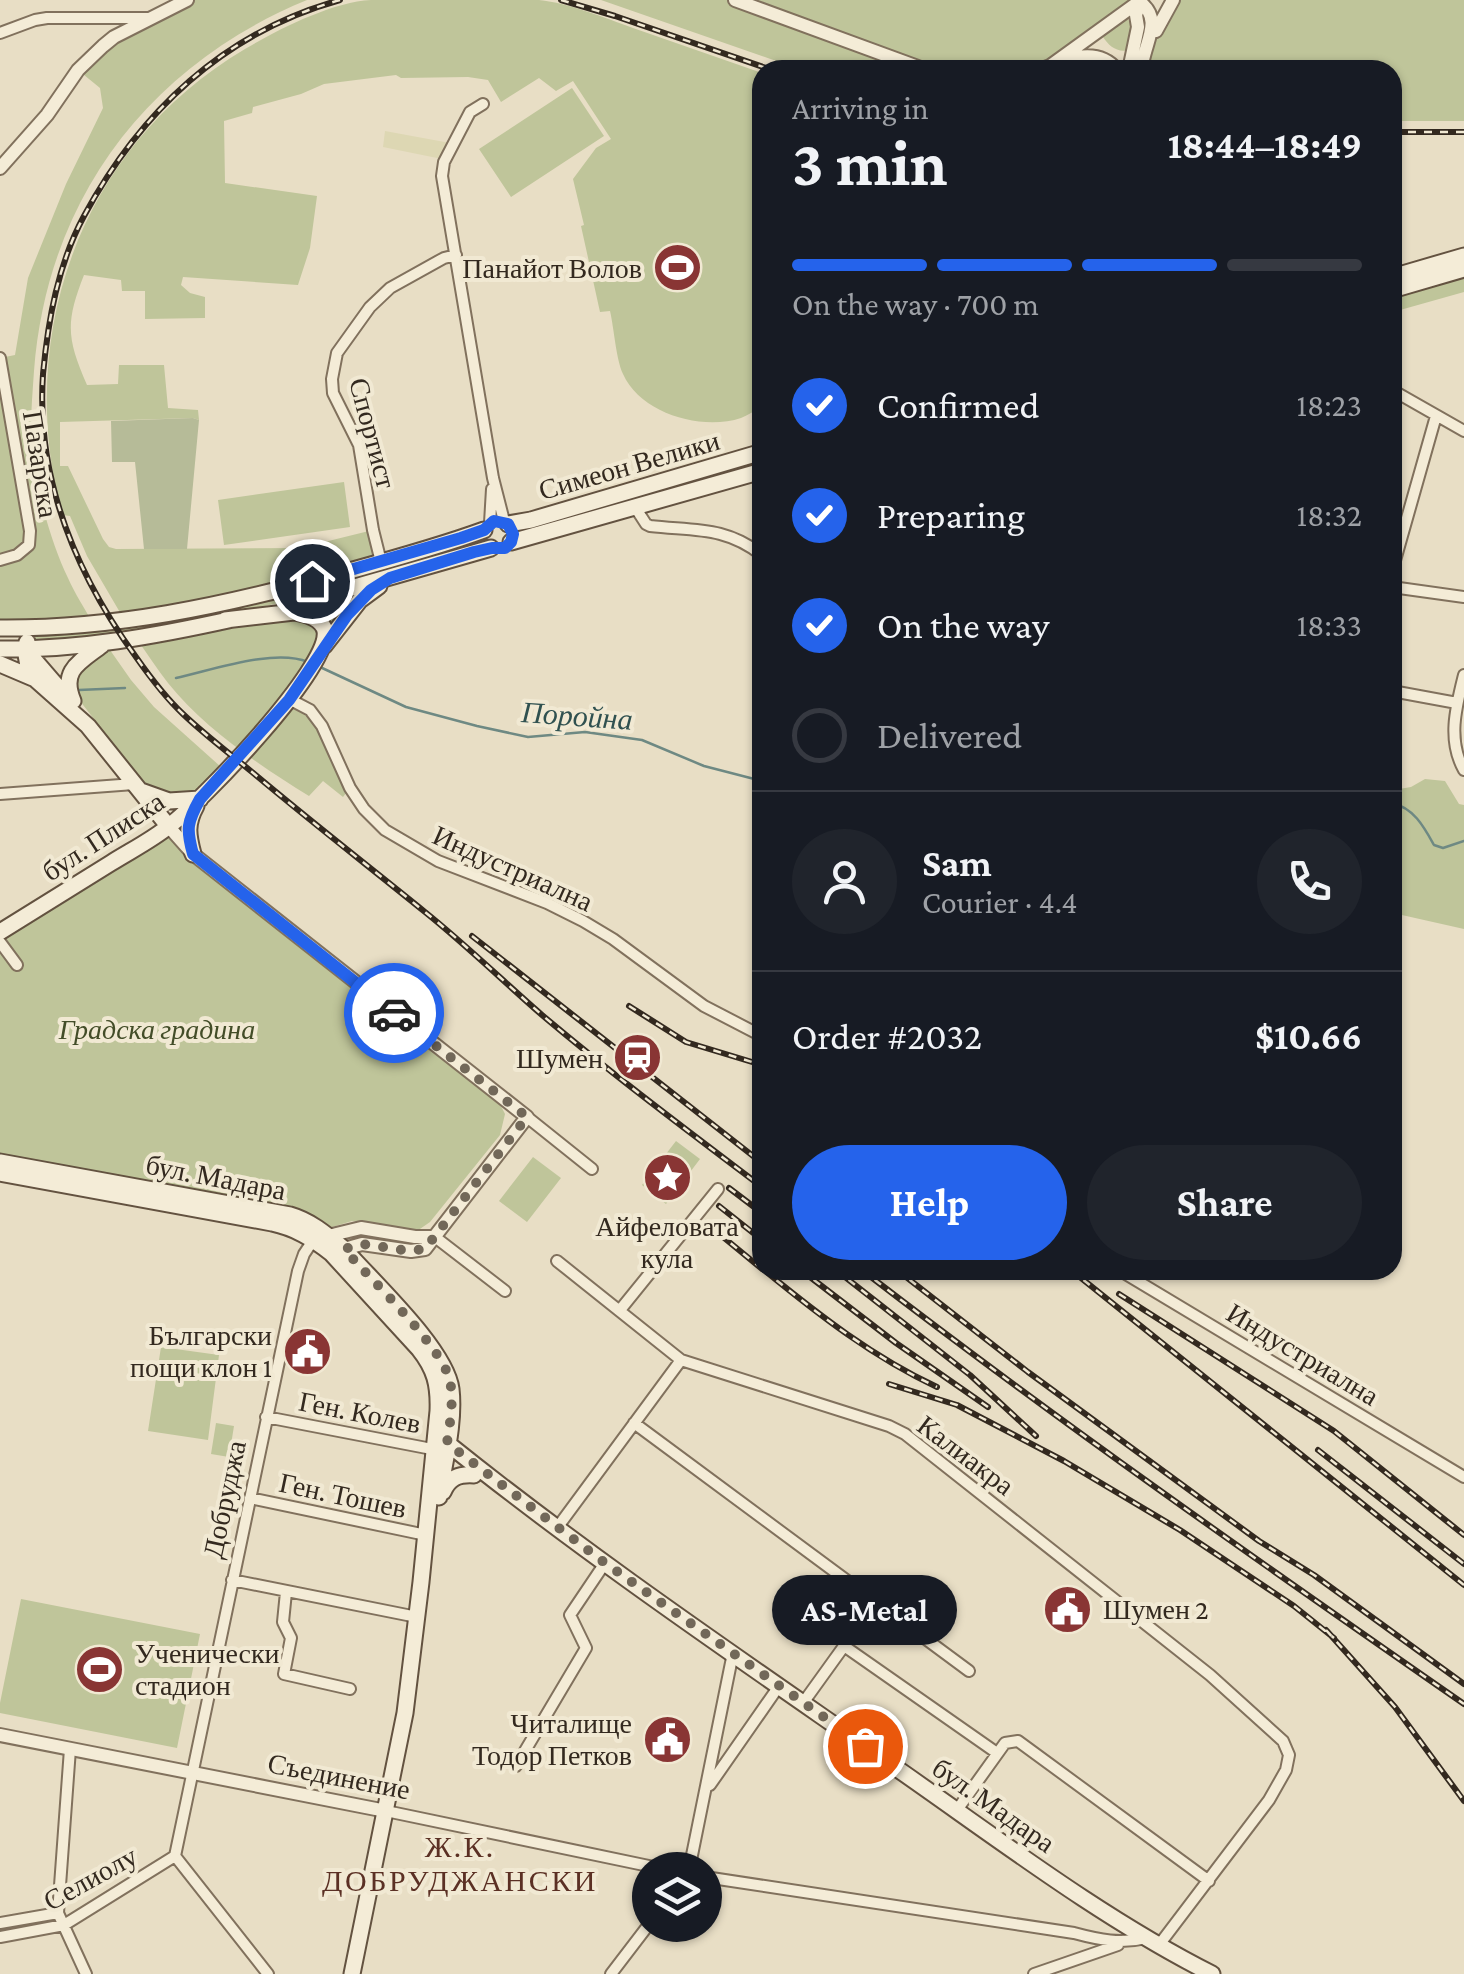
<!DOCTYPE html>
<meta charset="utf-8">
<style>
:root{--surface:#171b24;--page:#20242c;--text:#f1f3f6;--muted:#9ea1a6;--line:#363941;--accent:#2563eb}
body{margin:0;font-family:"Crimson Pro",serif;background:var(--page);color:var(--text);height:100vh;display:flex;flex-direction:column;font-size:38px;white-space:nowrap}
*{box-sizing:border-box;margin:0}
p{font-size:32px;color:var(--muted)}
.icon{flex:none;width:55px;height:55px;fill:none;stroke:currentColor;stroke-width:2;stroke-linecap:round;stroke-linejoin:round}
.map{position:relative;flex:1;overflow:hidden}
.panel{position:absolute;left:752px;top:60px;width:650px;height:1220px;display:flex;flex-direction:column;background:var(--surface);border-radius:30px;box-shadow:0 2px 8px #0004}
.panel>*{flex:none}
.tools{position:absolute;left:632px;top:1852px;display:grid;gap:20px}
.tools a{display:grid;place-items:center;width:90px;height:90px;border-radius:50%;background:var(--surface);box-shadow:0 2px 8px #0004;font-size:50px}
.pin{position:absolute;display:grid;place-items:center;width:85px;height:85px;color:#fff;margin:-42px;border:5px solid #fff;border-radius:50%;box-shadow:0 2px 10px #0007}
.courier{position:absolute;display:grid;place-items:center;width:100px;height:100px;margin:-50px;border:8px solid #2563eb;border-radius:50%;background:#fff;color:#222;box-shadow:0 2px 12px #0007}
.bubble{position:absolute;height:70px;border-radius:35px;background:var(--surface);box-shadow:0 2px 8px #0004;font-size:32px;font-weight:700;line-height:70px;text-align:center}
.overview em{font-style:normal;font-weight:700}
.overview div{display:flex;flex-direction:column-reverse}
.overview{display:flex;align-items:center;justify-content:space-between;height:170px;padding:0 40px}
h1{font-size:65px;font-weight:700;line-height:75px}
.bar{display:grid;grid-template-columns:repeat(4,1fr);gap:15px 10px;align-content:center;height:120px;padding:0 40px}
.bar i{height:12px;border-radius:8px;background:var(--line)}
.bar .selected{background:var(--accent)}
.bar p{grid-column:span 4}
.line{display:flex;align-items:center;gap:25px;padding:0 40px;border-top:2px solid var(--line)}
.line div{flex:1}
.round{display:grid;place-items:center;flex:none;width:105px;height:105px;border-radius:52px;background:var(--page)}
ol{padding:0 40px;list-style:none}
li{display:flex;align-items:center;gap:30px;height:110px}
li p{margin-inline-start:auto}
li .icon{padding:10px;border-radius:50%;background:var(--accent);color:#fff;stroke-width:4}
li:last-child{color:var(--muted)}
li i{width:55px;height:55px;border:5px solid var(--line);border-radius:50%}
.cta{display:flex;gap:20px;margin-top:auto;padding:20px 40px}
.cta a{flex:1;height:115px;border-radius:60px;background:var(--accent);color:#fff;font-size:40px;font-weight:700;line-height:115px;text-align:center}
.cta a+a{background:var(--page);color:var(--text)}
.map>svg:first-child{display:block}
.farmland{fill:#ddd7b3}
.green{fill:#bfc59a}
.cemetery{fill:#b6bb98}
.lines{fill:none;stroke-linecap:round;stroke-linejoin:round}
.stream{stroke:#6e8983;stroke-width:2.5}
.minor-casing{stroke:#81715d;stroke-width:14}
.tertiary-casing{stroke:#81715d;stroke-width:16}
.secondary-casing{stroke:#635240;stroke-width:19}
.minor{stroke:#f4ecd7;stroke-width:10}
.tertiary{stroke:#f4ecd7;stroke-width:12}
.secondary{stroke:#f4ecd7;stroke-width:15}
.rail-casing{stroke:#33291f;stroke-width:6}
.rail{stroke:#f1e9d3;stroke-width:2.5;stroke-dasharray:8;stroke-linecap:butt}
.done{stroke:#726859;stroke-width:10;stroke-dasharray:0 18}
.route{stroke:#2563eb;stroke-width:12}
.labels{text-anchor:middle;stroke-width:8;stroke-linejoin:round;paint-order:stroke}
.poi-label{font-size:28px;fill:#33291f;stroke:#f1e9d3;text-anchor:end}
.street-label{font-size:28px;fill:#33291f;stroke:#f1e9d3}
.park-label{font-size:28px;font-style:italic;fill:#434d28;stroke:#f1e9d3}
.water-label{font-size:30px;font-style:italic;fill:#305150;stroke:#f1e9d3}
.neighbourhood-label{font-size:30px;letter-spacing:2.5px;fill:#5b3024;stroke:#f1e9d3}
</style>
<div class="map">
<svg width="1464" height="1974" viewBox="0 0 1464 1974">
<rect width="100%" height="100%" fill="#e8dec5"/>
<path class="farmland" d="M385 131 450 143 442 159 383 147Z"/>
<path class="green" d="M187 0H307C149 65 47 198 34 371 32 401 29 431 33 462 38 495 53 548 68 578 75 594 85 609 94 625L125 621 87 556 70 516 62 515C14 334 81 146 245 49 279 29 332 2 371 0 404 0 438 0 470 0 493 0 516 0 539 0 569 3 605 18 633 28 676 43 719 58 762 73V406C756 410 748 415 741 418 702 431 641 414 623 374 616 359 614 328 610 311L600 312 581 226 584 225 573 179 596 148 611 139 573 81 556 91 539 78 501 102 488 80 468 77 401 78 396 75 324 84 301 94 253 107 252 113 224 121 225 183 317 196 310 248 298 285 183 277 181 285 190 293 205 297V318L145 319V291H122L121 280 84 275C65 323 67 339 87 385L118 384 119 365H164L168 408 198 410 199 420 193 418 60 422V466H68L103 539 109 547 116 549 300 548 373 530 381 562 471 542 473 549 299 598 191 624 31 645 36 635 42 630 0 628V358L15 355 28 278 66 184 103 108 100 88 78 70 103 46Z
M601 0H1142L1054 63 1086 55 1117 70H802Z
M1173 0H1464V121H1393L1392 70H1139L1158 26Z
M1121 20H1128L1134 24 1129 50C1117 53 1109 46 1103 37L1104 32Z
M572 88 604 136 511 197 479 149Z
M1464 269V292L1393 312V290Z
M762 458V466L526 533 524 525Z
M344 482 350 527 224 545 218 500Z
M356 596 328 632 303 609Z
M294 612 325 633 290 699 310 710 350 788 343 797 323 781 309 796C259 765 205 729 168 683 157 669 147 653 136 638Z
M110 650 131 680 154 707 221 767 197 794 183 796 159 792 142 781 80 701 75 675 81 665Z
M1425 779 1445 781 1459 804 1464 805V929L1393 913V790L1411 787Z
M168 836 181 850 501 1106 505 1114 500 1135 430 1222 417 1231 352 1221 329 1228 0 1156V940Z
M676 1141 700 1159 666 1204 642 1185Z
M533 1157 561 1178 527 1222 499 1201Z
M161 1347 219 1355 208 1440 148 1431Z
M216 1423 234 1426 229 1457 211 1454Z
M21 1599 200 1634 177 1748 0 1713V1703Z"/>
<path class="cemetery" d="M193 418 199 420 187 549H144L135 462H112L111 421Z"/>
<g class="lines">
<path class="stream" d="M320 667 406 707 477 726 528 737 585 732 642 740 704 766 762 781
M176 678C213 670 274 648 308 662
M79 690 125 688
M1392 803C1414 808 1424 827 1434 845L1443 848 1464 841"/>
<defs>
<path id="minor" d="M0 33 35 20 47 18H151
M483 104 470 112 444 162 442 176 493 478 504 521
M0 358 30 531 29 545 17 555 0 560
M1392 390 1464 431
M635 507 646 524 650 526C694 531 725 526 762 555
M490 523 492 489
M381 562 373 530 359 445 333 393 332 379 337 353 370 307 390 288 444 258 456 255
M1392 571 1436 416
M1392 587 1464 597
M1464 675C1456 707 1447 740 1464 770
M1392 691 1457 703
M289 699 310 710 322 726 350 788 364 809 385 830 438 861 547 903 583 921 613 939 704 1006 762 1036
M0 794 134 784
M0 942 17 965
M760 1035 762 1017
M527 1117 592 1169
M435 1237 505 1291
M557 1261 681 1360 889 1426 905 1434 1210 1675 1283 1741 1289 1755 1286 1770 1269 1800 1159 1945
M1119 1270 1464 1477
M620 1310 718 1189
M266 1417 437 1450
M634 1423 969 1671
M250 1498 426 1535
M557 1528 681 1360
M232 1580 417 1617
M286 1592 283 1622 291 1638 284 1674 350 1689
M844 1646 997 1753
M803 1703 875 1603
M70 1749 58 1913 86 1974
M516 1766 586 1648 570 1615 605 1563
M710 1785 779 1686
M957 1810 1005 1743 1018 1741 1209 1881
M386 1811 668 1870
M175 1856 268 1974
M689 1870 733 1653
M705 1877 1074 1933C1100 1940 1120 1944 1147 1938
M0 1923 58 1913
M0 1937 64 1925 175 1856 298 1271 304 1254 314 1239
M611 1974 650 1923
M1034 1974 1118 1945"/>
<path id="tertiary" d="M735 0 926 70
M1156 31 1173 0
M1066 60C1085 54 1104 54 1117 70
M1039 70 1050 66 1140 1
M1129 70 1138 27 1136 15 1140 2C1161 18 1148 37 1143 60
M0 168 47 115 78 70 103 46 114 37 187 0
M169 827 193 854 527 1117 425 1249 411 1251 362 1244 337 1251
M324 1237 361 1228 415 1237H435
M0 1735 386 1811"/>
<path id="secondary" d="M1392 277 1464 256
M1392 290 1464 269
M508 524 531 520 762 452
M511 542 762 471
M285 607 491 548
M0 628C114 629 222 606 331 576 382 562 435 548 484 530
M27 642 25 649 28 666 35 679 88 726 169 827
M324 646 360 600 379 586
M24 648 68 699
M0 649C80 650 156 636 233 619
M0 664 33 678
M73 701C60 670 80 662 102 645
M141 791 169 801 200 799
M193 854C188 835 186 824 196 806
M0 932C37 909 74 886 111 863 130 851 152 840 169 826 200 803 331 667 325 631 322 618 306 614 294 612L225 620
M0 1162 290 1215C311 1221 327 1235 344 1249 372 1281 446 1349 451 1389 455 1423 444 1463 439 1497
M0 1173 272 1223C295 1228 312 1238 331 1253L419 1349C435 1369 439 1385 438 1411L421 1582 405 1713 352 1974
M447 1443C589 1557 740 1659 889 1763 993 1835 1099 1917 1212 1974
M443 1492C449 1478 458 1474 474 1475"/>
</defs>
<use href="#minor" class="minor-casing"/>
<use href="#tertiary" class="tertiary-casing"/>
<use href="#secondary" class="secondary-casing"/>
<use href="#minor" class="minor"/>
<use href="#tertiary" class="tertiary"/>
<use href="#secondary" class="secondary"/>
<defs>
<path id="rail" d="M340 0C224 32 140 112 84 216 58 264 48 320 43 374 36 478 76 574 136 657 150 677 165 697 183 714 205 735 229 753 252 772 309 820 367 865 425 912 465 944 503 981 542 1015 613 1075 688 1131 762 1187
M561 0 615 16 772 70
M1392 132H1464
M472 936 762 1163
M629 1006 686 1042 762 1065
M729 1188 762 1213
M719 1206 762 1240
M706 1223 762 1269
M764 1270C819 1315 873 1357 937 1387
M801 1270 896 1343 988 1407
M836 1270 970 1375 1036 1436
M862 1270C1058 1421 1261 1563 1464 1704
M897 1270 1028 1372 1259 1541 1314 1575 1464 1684
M1071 1270 1464 1585
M1119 1294 1334 1431 1464 1535
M889 1384 957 1405 1064 1461 1180 1530 1294 1606 1334 1638
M1318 1450 1464 1564
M1326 1630 1395 1707 1464 1801"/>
</defs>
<use href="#rail" class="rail-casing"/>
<use href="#rail" class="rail"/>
</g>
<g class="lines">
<path class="done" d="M394 1013 527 1117 425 1249 410 1251 362 1244 344 1249C370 1279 442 1346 450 1381 454 1401 450 1423 447 1443L605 1563 865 1746"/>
<path class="route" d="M312 581 461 538 484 530 494 521 508 524 513 534 511 542 505 548H492L474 552 390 578 371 590 347 615 289 700 200 799C187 822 186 829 193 854L394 1013"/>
</g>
<defs>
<symbol id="stadium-disc" viewBox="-11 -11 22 22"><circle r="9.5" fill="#893534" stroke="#f1e9d3"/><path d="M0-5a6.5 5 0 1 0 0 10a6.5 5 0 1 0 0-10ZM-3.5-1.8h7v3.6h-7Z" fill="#fff"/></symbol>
<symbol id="station-disc" viewBox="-11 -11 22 22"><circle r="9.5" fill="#893534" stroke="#f1e9d3"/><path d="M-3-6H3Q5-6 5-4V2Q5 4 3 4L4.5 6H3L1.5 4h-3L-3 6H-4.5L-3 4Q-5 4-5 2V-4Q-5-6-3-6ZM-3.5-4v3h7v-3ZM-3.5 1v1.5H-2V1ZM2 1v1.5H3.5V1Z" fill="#fff"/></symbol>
<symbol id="sight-disc" viewBox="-11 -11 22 22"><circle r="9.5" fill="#893534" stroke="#f1e9d3"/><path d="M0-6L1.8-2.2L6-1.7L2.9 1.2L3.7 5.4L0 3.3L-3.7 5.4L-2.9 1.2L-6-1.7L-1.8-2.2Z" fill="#fff"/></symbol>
<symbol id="civic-disc" viewBox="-11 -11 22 22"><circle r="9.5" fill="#893534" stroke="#f1e9d3"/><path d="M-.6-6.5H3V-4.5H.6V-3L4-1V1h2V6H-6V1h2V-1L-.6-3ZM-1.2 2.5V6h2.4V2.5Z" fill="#fff"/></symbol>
</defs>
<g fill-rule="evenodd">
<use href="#stadium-disc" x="650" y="240" width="55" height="55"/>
<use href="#station-disc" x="610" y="1030" width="55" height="55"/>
<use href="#sight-disc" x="640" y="1150" width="55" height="55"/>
<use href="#civic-disc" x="280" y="1324" width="55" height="55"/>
<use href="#civic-disc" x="1040" y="1582" width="55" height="55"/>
<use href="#stadium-disc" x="72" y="1642" width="55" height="55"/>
<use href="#civic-disc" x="640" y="1712" width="55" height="55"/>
</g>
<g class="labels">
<g class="poi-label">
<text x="642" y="278">Панайот Волов</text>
<text x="603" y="1068">Шумен</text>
<text x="667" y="1236" text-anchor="middle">Айфеловата<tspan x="667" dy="32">кула</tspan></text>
<text x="272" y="1345">Български<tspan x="272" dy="32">пощи клон 1</tspan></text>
<text x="1103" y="1619" text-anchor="start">Шумен 2</text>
<text x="135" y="1663" text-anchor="start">Ученически<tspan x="135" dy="32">стадион</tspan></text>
<text x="632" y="1733">Читалище<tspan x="632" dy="32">Тодор Петков</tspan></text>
</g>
<g class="street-label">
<text transform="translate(373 433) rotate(75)" y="10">Спортист</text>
<text transform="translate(41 464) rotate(81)" y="10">Пазарска</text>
<text transform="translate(629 465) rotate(-16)" y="10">Симеон Велики</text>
<text transform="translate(103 836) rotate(-33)" y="10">бул. Плиска</text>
<text transform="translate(513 868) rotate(24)" y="10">Индустриална</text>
<text transform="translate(216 1177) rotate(11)" y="10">бул. Мадара</text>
<text transform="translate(1303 1354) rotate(31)" y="10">Индустриална</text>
<text transform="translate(360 1412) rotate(11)" y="10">Ген. Колев</text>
<text transform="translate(966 1455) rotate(37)" y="10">Калиакра</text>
<text transform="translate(343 1495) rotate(12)" y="10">Ген. Тошев</text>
<text transform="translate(224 1499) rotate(-78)" y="10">Добруджа</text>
<text transform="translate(339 1776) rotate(11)" y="10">Съединение</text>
<text transform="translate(994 1805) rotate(35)" y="10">бул. Мадара</text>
<text transform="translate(90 1878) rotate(-29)" y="10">Селиолу</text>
</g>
<g class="park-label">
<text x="157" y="1039">Градска градина</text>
</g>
<g class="water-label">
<text transform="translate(577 716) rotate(4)" y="10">Поройна</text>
</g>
<g class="neighbourhood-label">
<text x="460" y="1857">Ж.К.<tspan x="460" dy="34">ДОБРУДЖАНСКИ</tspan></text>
</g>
</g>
</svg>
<div class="tools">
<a><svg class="icon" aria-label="layers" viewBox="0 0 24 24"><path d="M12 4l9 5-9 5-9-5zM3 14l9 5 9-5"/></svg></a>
</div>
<div class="pin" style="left:865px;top:1746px;background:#ea580c"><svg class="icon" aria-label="bag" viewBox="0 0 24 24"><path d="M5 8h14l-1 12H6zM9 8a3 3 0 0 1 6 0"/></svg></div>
<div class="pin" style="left:312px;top:581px;background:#1f2937"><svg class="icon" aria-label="home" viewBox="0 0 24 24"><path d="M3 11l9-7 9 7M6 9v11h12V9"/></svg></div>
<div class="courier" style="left:394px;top:1013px"><svg class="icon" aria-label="car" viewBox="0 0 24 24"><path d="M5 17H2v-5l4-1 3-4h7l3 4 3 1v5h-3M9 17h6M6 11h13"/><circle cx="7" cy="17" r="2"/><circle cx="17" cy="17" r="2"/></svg></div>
<div class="bubble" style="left:772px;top:1575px;width:185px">AS-Metal</div>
<section class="panel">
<div class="overview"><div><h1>3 min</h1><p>Arriving in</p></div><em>18:44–18:49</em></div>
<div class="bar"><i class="selected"></i><i class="selected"></i><i class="selected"></i><i></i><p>On the way · 700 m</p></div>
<ol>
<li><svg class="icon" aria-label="check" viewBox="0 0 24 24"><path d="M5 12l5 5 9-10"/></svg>Confirmed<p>18:23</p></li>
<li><svg class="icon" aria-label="check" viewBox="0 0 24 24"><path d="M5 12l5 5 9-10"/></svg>Preparing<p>18:32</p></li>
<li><svg class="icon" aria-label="check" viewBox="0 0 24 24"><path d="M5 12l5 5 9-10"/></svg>On the way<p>18:33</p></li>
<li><i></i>Delivered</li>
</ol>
<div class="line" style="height:180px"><a class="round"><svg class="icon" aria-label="person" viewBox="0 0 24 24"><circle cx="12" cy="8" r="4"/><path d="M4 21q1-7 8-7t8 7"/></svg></a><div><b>Sam</b><p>Courier · 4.4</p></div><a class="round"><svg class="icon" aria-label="phone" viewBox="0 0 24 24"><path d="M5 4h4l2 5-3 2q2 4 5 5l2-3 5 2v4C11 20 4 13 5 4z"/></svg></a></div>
<div class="line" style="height:130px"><div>Order #2032</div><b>$10.66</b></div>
<div class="cta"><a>Help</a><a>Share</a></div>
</section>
</div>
